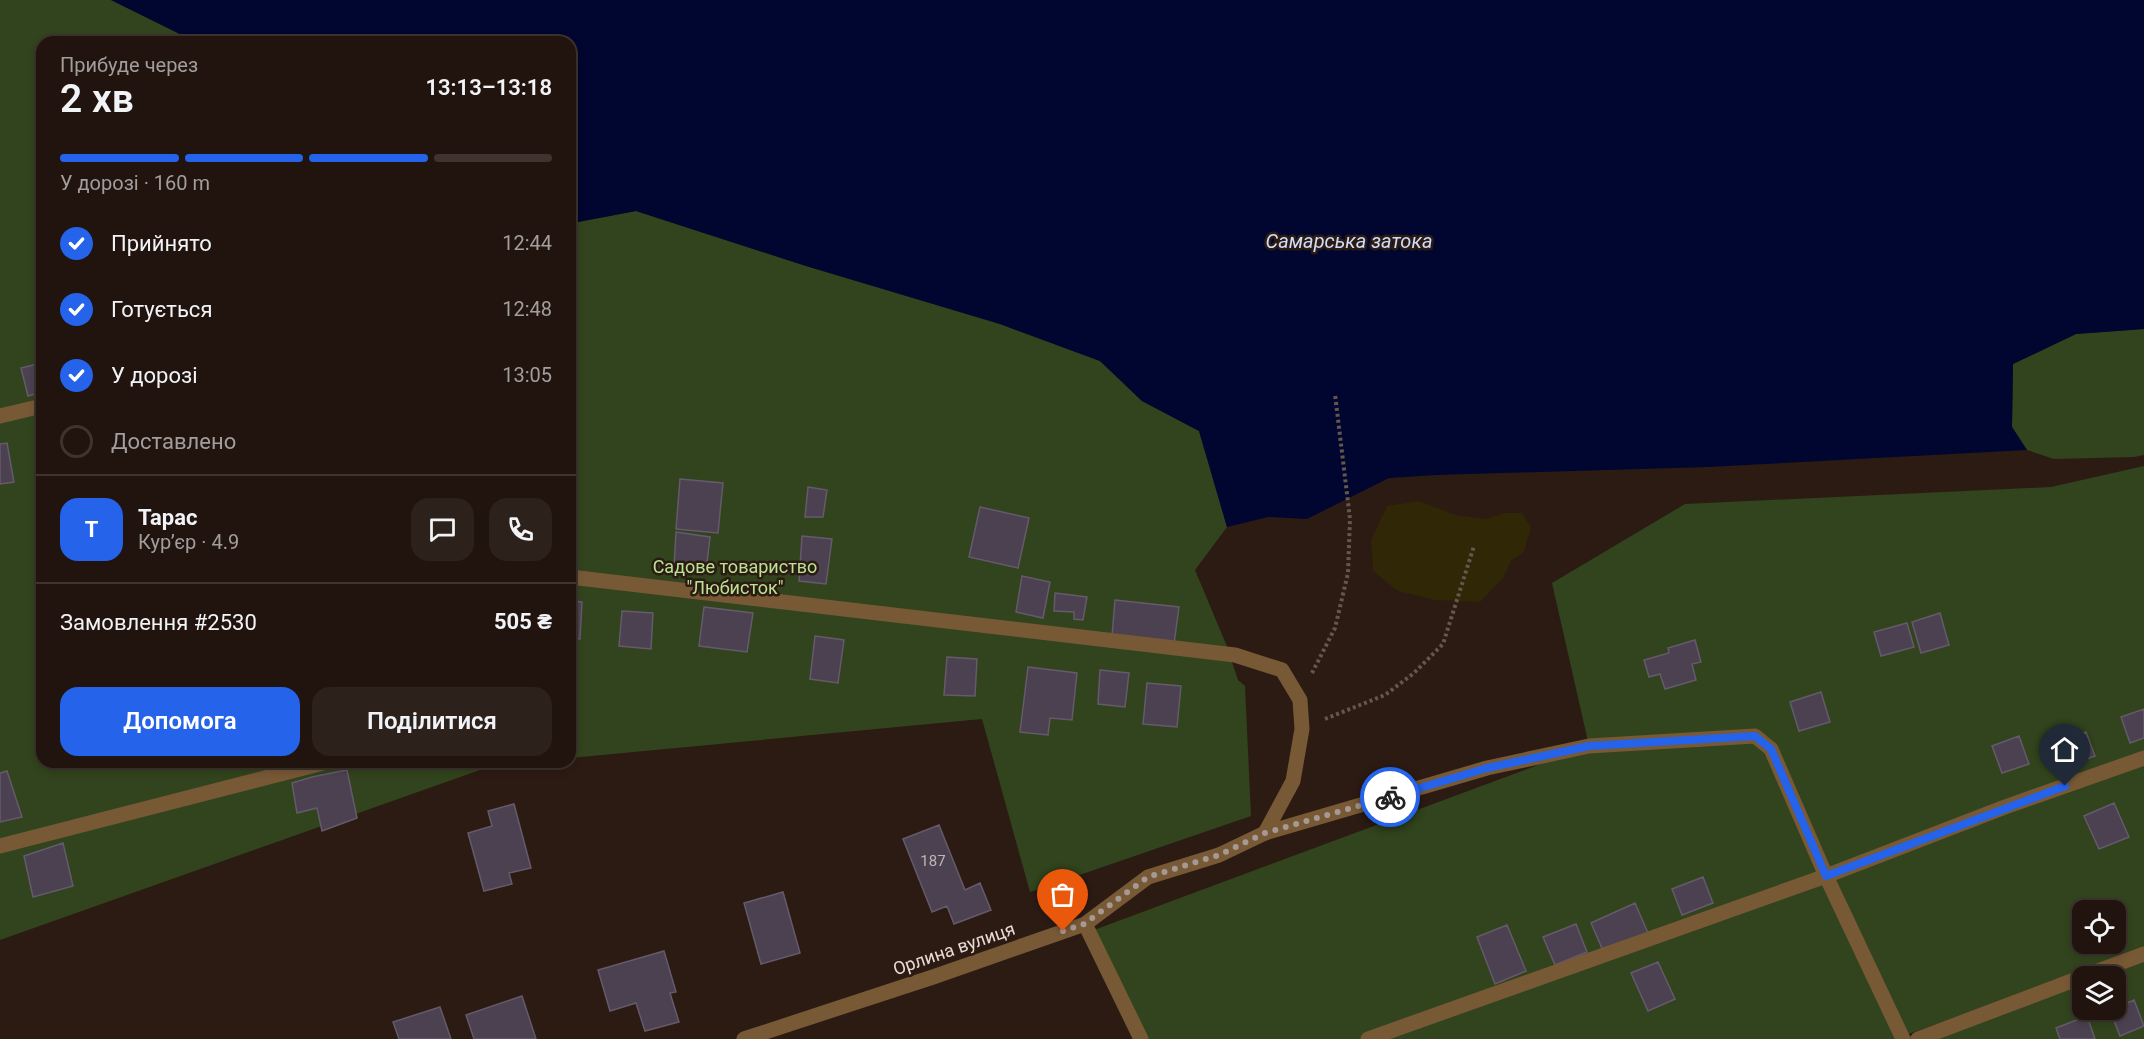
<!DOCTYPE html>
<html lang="uk">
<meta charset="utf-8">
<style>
:root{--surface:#21140e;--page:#2d211c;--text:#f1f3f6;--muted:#a29e9e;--line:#3e332e;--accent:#2563eb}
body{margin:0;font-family:Roboto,sans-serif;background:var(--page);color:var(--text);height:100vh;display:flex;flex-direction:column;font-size:22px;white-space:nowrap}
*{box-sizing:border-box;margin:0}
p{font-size:20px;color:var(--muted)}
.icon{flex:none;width:33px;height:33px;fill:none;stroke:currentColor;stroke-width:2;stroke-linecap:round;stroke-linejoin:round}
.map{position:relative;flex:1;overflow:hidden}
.details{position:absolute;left:36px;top:36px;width:540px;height:732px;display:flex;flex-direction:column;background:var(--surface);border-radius:18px;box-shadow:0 3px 9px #0003,0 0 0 2px var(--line)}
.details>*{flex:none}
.buttons{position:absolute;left:2072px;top:900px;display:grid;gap:12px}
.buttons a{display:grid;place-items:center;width:54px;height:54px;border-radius:12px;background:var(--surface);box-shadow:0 3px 9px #0003,0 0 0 2px var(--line);font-size:30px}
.pin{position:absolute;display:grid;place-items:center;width:51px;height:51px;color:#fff;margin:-62px -26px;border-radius:50% 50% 50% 0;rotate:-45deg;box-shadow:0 0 6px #0007}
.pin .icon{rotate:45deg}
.courier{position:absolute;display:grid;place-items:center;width:60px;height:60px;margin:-30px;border:4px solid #2563eb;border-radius:50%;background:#fff;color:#222;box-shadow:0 2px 8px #0007}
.headline em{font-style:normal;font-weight:600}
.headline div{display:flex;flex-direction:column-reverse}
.headline{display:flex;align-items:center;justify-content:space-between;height:102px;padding:0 24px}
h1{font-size:39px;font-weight:600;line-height:45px}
.bar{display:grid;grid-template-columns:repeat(4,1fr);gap:9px 6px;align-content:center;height:72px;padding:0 24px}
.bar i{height:8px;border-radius:4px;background:var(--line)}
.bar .selected{background:var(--accent)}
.bar p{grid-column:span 4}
.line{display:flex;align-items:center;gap:15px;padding:0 24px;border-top:2px solid var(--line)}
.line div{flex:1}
.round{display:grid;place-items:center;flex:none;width:63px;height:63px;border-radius:18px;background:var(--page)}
ol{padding:0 24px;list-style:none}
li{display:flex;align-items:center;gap:18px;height:66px}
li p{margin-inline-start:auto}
li .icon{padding:6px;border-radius:50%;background:var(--accent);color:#fff;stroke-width:4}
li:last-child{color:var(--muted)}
li i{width:33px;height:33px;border:3px solid var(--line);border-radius:50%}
.action{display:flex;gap:12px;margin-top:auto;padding:12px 24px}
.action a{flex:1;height:69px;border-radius:18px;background:var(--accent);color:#fff;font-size:24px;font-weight:600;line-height:69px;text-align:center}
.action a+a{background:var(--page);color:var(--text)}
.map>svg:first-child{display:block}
.green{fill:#31441d;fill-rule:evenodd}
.sand{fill:#2f2705}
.water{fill:#00062f}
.building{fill:#4b4151;stroke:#655a6b;stroke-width:1.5}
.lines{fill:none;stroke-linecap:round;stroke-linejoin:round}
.path{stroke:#65564e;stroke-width:4;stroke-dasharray:3 3;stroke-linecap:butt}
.lane{stroke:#785936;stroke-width:15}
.street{stroke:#785936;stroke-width:15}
.done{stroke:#a69892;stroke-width:6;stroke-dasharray:0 10.8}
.route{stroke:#2563eb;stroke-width:8}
.labels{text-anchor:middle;stroke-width:5;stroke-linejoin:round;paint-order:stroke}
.number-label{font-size:15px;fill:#c1b5b5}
.park-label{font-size:18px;fill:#b9e393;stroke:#2c1b13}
.street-label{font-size:18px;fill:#e8dcd6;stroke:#2c1b13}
.water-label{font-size:20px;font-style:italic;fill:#cdddfc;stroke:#2c1b13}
</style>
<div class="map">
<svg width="2144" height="1039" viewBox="0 0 2144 1039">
<rect width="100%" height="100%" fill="#2c1b13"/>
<path class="green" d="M0 0H111L196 42H42V762H524L494 765 0 940Z
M636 211 806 266 1000 324 1100 361 1142 401 1199 431 1227 527 1195 570 1226 644 1238 680 1245 686 1251 816 1030 892 982 719 570 758V219L578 222Z
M2144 329V455L2134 457 2054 459 2027 450 2012 427 2013 364 2076 334Z
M2144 466V949L1895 1039H1148L1094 930 1589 746 1552 583 1685 504 2051 487ZM2082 910H2115V944H2082Z
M2144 950V1039H1901ZM2082 976H2115V1010H2082Z"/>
<path class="sand" d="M1419 501 1456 515 1486 519 1505 513H1522L1531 527 1524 552 1511 561 1503 578 1480 602 1435 600 1398 591 1373 571 1371 540 1387 506Z"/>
<path class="water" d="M111 0H2144V329L2076 334 2013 364 2012 427 2027 450 1708 467 1436 475 1389 478 1307 519 1268 517 1227 527 1199 431 1142 401 1100 361 1000 324 806 266 636 211 578 222 570 219V42H196Z"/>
<path class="building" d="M42 363V392L28 396 21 368Z
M7 443 14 482 0 484V444Z
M680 479 723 483 718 533 676 529Z
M808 487 827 490 823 517H805Z
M980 507 1029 518 1018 568 969 557Z
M676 532 710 537 706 572 674 568Z
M802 536 832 539 826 584 799 581Z
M1022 576 1050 582 1043 618 1016 612Z
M1055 593 1087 597 1083 620 1074 619V612L1054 611Z
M1115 600 1179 607 1174 644 1112 636Z
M570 601 582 602 580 639 570 638Z
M704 607 753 613 747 652 699 646Z
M622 611 653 613 651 649 619 646Z
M1940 613 1949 645 1921 653 1912 622Z
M1907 623 1914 647 1881 656 1874 632Z
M815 636 844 640 838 683 810 679Z
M1695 640 1701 662 1692 664 1696 680 1665 689 1660 674 1649 677 1644 660 1669 653 1668 648Z
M947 657 977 659 975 696 944 695Z
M1028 667 1077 673 1072 720 1050 718 1048 735 1020 732Z
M1100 670 1129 673 1125 707 1098 704Z
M1147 683 1181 686 1177 727 1143 724Z
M1821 692 1830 722 1799 731 1790 702Z
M2144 709V738L2130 743 2121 717Z
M2086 732 2095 756 2063 768 2054 745Z
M2019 736 2029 764 2002 773 1992 746Z
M347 770 357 818 322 831 317 808 297 813 292 783 312 777Z
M7 771 22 817 0 822V773Z
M2114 803 2129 837 2099 849 2084 816Z
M514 804 531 868 509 873 512 884 484 891 468 833 492 826 488 811Z
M939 825 965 890 980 883 991 910 954 924 947 906 932 912 903 839Z
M63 843 73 886 33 897 24 856Z
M1703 877 1713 903 1682 915 1672 889Z
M783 892 800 953 761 964 744 903Z
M1635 903 1648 933 1604 953 1591 923Z
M1576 924 1587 952 1555 965 1543 937Z
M1507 925 1526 971 1495 984 1477 937Z
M664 951 676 992 670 993 679 1022 645 1031 636 1003 610 1011 598 970Z
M1658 962 1675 999 1648 1011 1631 973Z
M522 996 536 1039H474L466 1015Z
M2134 1000 2144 1026 2120 1036 2110 1010H2115V1008Z
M440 1007 451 1039H399L393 1022Z
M2087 1016 2095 1039H2060L2056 1028Z"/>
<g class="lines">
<path class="path" d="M1312 673 1335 628 1348 573 1350 519 1335 394
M1325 719 1385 695 1414 673 1443 644 1474 546"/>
<path class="lane" d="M0 416 42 406
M570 577 1235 655 1282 670 1300 700 1302 729 1293 781 1265 833
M1265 833 1487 768 1589 746 1755 736 1771 749 1826 876 1903 1039
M0 846 327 762
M2084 976 2144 954
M1368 1039 1826 876 2005 807 2144 758
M1918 1039 2082 977"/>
<path class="street" d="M1085 924 1141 1039
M744 1039 933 977 1085 924 1148 877 1219 855 1265 833"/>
</g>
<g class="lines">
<path class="done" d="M1063 931 1084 924 1148 877 1219 855 1265 833 1390 797"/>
<path class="route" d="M1390 797 1487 768 1589 746 1755 736 1771 749 1826 876 2065 786"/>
</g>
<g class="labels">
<g class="number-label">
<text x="933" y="866">187</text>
</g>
<g class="park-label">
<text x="735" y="573">Садове товариство<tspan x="735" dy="21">"Любисток"</tspan></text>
</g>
<g class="street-label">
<text transform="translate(954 949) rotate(-19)" y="6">Орлина вулиця</text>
</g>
<g class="water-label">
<text x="1349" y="248">Самарська затока</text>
</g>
</g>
</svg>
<div class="buttons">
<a><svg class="icon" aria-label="locate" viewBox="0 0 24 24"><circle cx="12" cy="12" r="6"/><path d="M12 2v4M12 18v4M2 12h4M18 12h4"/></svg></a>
<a><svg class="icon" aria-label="layers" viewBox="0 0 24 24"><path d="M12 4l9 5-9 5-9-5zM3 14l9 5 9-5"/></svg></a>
</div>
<div class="pin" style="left:1063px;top:931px;background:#ea580c"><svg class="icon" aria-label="bag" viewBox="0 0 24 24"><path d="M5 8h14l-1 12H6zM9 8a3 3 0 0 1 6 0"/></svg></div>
<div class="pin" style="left:2065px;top:786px;background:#1f2937"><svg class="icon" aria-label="home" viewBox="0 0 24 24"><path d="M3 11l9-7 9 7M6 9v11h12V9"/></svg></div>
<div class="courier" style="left:1390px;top:797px"><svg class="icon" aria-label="bike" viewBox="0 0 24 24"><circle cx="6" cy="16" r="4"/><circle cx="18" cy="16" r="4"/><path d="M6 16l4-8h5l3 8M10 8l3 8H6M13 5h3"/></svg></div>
<section class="details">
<div class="headline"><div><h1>2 хв</h1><p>Прибуде через</p></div><em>13:13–13:18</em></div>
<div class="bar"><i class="selected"></i><i class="selected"></i><i class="selected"></i><i></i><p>У дорозі · 160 m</p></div>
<ol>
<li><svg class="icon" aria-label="check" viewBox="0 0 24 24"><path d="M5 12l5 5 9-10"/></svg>Прийнято<p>12:44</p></li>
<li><svg class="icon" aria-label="check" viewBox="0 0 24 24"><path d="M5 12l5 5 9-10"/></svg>Готується<p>12:48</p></li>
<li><svg class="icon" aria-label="check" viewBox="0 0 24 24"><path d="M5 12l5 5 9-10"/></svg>У дорозі<p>13:05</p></li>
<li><i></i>Доставлено</li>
</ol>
<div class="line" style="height:108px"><b class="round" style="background:var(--accent);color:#fff">Т</b><div><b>Тарас</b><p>Кур’єр · 4.9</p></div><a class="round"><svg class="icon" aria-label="chat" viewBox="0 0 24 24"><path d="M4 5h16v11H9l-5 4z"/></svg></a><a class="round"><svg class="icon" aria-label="phone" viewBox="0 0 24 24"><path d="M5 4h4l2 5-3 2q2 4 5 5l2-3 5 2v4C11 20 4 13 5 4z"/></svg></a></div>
<div class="line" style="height:78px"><div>Замовлення #2530</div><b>505 ₴</b></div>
<div class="action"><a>Допомога</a><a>Поділитися</a></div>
</section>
</div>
